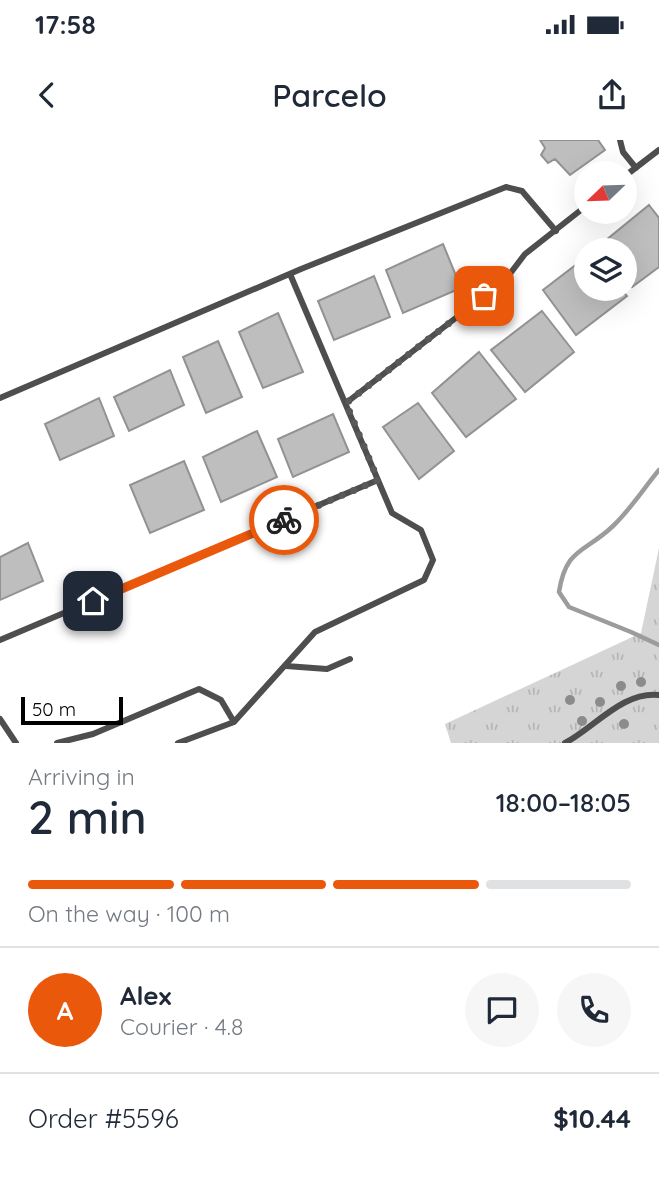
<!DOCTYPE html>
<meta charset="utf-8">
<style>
:root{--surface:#fff;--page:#f6f6f7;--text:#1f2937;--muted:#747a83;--line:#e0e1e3;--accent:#ea580c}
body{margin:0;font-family:Quicksand,sans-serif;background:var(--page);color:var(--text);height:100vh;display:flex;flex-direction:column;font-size:26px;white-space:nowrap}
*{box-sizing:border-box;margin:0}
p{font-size:23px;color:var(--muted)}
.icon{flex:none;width:38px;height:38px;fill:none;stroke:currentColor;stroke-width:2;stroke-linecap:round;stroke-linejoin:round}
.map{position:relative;height:603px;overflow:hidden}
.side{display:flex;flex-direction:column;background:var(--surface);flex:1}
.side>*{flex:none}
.needle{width:46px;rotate:247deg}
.buttons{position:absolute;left:574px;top:21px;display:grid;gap:14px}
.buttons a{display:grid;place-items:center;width:63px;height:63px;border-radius:50%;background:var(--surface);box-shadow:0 7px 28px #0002;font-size:35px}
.scale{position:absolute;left:21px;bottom:18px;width:102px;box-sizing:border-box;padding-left:7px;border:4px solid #000;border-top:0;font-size:19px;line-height:24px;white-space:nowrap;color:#000;-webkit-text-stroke:5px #fff;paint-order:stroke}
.pin{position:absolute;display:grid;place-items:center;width:60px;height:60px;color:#fff;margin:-30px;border-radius:14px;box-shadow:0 4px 10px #0006}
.courier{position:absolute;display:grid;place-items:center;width:70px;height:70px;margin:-35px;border:5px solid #ea580c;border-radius:50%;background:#fff;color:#222;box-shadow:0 2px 9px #0007}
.summary em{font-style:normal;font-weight:600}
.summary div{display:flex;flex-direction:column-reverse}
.summary{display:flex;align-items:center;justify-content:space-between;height:119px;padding:0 28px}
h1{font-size:46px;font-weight:600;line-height:52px}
.bar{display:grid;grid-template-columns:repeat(4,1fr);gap:10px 7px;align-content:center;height:84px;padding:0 28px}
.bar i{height:9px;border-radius:5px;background:var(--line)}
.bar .selected{background:var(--accent)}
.bar p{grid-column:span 4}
.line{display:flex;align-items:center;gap:18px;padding:0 28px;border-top:2px solid var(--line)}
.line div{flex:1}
.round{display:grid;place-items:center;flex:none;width:74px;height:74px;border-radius:37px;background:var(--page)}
.status{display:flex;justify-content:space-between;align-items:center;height:49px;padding:0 35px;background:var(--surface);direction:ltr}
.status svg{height:19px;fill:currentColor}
header{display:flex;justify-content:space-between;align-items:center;height:91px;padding:0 28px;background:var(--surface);font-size:32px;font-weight:600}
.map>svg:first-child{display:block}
.grass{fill:url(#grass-tufts)}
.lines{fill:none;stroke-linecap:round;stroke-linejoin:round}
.stream{stroke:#9c9c9c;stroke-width:4.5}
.building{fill:#bebebe;stroke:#929292;stroke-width:2}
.service{stroke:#4e4e4e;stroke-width:6}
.tree{fill:#8b8b8b}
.done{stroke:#595959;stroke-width:7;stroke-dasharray:0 12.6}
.route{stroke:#ea580c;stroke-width:9}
</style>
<div class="status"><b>17:58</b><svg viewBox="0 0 49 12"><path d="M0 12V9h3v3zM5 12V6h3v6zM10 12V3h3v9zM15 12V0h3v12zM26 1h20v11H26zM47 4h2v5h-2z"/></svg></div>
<header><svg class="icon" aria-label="back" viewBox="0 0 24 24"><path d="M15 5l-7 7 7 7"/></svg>Parcelo<svg class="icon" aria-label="share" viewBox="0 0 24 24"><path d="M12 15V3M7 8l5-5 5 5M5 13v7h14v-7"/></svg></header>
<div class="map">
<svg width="659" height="603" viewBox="0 0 659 603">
<defs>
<pattern id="grass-tufts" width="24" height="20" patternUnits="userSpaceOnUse" patternTransform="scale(1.75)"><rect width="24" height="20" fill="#d5d5d5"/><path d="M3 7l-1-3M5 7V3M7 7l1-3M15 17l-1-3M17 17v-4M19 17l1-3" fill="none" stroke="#b5b5b5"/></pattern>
</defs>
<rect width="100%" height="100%" fill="#fff"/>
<path class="grass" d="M659 408V603H451L445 584 641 493Z"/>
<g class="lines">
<path class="stream" d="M659 330C644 348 630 370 613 386 585 413 566 407 559 452L569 467 631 492 659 505"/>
</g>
<path class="building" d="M540 0H598L605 10 570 35 555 19 548 23 541 15 545 8Z
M649 65 659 78V127L632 147 625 137V110H604L600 105Z
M443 104 461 148 403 173 386 130Z
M586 117V149H621L627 156 576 195 543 150Z
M374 136 390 177 334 200 318 161Z
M542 171 574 212 525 252 491 210Z
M278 173 303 232 263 248 239 192Z
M218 201 242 257 206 273 183 217Z
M479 212 516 259 466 297 432 253Z
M170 230 184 265 129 291 114 257Z
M99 258 114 296 60 320 45 284Z
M418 263 454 311 419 339 383 287Z
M333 274 349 312 293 337 278 299Z
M257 291 277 337 221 362 203 317Z
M184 321 204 370 150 393 130 345Z
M28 403 43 441 0 460V417Z"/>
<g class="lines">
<path class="service" d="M620 0 623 12 636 28
M625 36 659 10
M0 258 301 129 506 47 522 51 556 91
M346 263 506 139 525 114 586 66
M0 500 378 340
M286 526 327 529 350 519
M0 579 16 603
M57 603 93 594 199 549 221 560 234 582
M178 603 234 582 315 492 424 440 433 420 421 390 392 373 290 134
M565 603C595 587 623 551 659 555"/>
</g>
<g class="tree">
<circle cx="641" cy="542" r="5"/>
<circle cx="621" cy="546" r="5"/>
<circle cx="570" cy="560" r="5"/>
<circle cx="600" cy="562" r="5"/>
<circle cx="582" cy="581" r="5"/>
<circle cx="624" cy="584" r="5"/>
</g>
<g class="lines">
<path class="done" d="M284 380 378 340 346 263 484 156"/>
<path class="route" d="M93 461 284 380"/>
</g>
</svg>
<div class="buttons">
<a><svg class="needle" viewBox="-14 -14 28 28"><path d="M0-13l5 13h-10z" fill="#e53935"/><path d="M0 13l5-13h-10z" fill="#747a83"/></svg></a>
<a><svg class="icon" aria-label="layers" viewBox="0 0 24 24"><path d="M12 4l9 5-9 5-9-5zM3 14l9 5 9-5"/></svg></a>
</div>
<div class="scale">50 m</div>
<div class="pin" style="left:484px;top:156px;background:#ea580c"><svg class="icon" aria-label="bag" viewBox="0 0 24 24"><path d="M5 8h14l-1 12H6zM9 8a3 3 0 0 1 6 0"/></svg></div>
<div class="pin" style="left:93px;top:461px;background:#1f2937"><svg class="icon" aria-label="home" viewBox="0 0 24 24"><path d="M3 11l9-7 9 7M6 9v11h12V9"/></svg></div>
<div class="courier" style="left:284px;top:380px"><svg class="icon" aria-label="bike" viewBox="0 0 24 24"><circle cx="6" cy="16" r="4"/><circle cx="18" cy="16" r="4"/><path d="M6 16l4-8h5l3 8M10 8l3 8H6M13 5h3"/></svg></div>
</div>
<section class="side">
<div class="summary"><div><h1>2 min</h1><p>Arriving in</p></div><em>18:00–18:05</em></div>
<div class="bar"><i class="selected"></i><i class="selected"></i><i class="selected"></i><i></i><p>On the way · 100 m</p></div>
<div class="line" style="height:126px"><b class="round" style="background:var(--accent);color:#fff">A</b><div><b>Alex</b><p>Courier · 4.8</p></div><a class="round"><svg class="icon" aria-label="chat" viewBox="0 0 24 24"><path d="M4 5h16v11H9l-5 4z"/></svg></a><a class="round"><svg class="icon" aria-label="phone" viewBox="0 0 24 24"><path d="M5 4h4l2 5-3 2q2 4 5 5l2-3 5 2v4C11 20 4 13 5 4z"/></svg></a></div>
<div class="line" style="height:91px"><div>Order #5596</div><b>$10.44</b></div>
</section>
